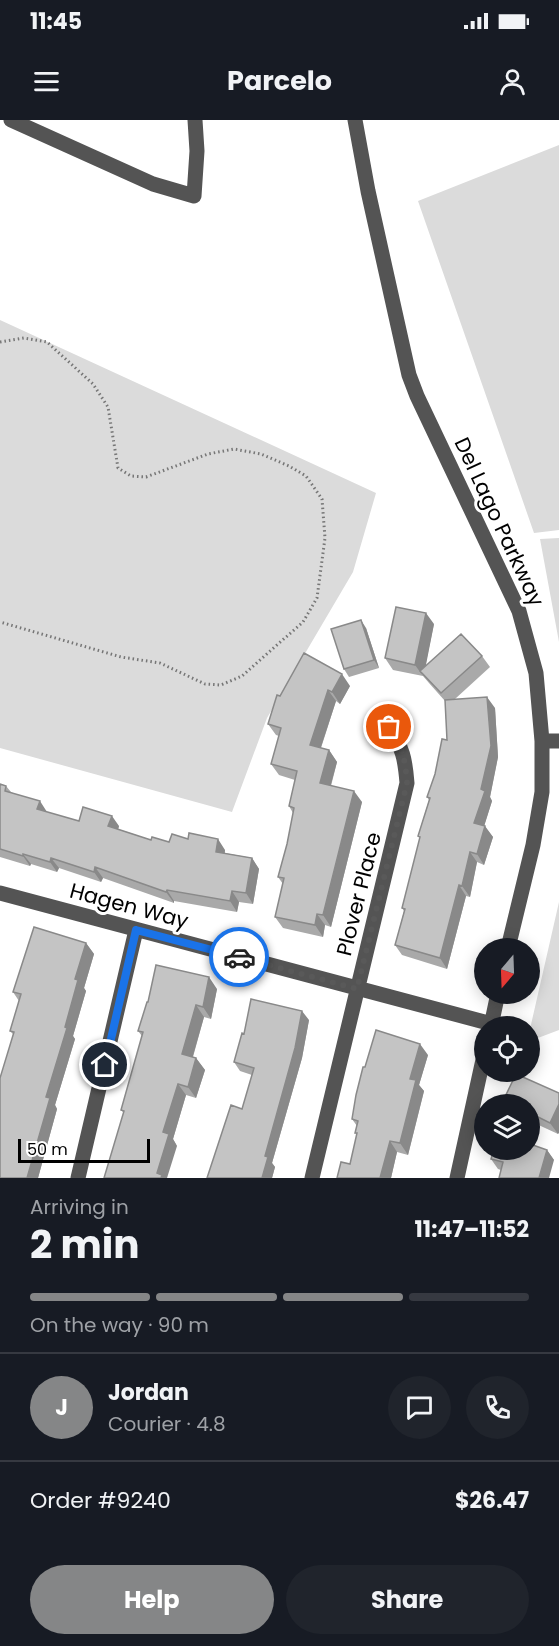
<!DOCTYPE html>
<meta charset="utf-8">
<style>
:root{--surface:#171b24;--page:#20242c;--text:#f1f3f6;--muted:#9ea1a6;--line:#363941;--accent:#858687}
body{margin:0;font-family:Poppins,sans-serif;background:var(--page);color:var(--text);height:100vh;display:flex;flex-direction:column;font-size:22px;white-space:nowrap}
*{box-sizing:border-box;margin:0}
p{font-size:20px;color:var(--muted)}
.icon{flex:none;width:33px;height:33px;fill:none;stroke:currentColor;stroke-width:2;stroke-linecap:round;stroke-linejoin:round}
.map{position:relative;height:1058px;overflow:hidden}
.side{display:flex;flex-direction:column;background:var(--surface);flex:1}
.side>*{flex:none}
.needle{width:39px;rotate:199deg}
.controls{position:absolute;left:474px;top:818px;display:grid;gap:12px}
.controls a{display:grid;place-items:center;width:66px;height:66px;border-radius:50%;background:var(--surface);box-shadow:0 3px 15px #0003;font-size:30px}
.scale{position:absolute;left:18px;bottom:15px;width:132px;box-sizing:border-box;padding-left:6px;border:3px solid #000;border-top:0;font-size:16px;line-height:21px;white-space:nowrap;color:#000;-webkit-text-stroke:4px #fff;paint-order:stroke}
.pin{position:absolute;display:grid;place-items:center;width:51px;height:51px;color:#fff;margin:-26px;border:3px solid #fff;border-radius:50%;box-shadow:0 2px 6px #0007}
.courier{position:absolute;display:grid;place-items:center;width:60px;height:60px;margin:-30px;border:4px solid #1a73e8;border-radius:50%;background:#fff;color:#222;box-shadow:0 2px 8px #0007}
.headline em{font-style:normal;font-weight:700}
.headline div{display:flex;flex-direction:column-reverse}
.headline{display:flex;align-items:center;justify-content:space-between;height:102px;padding:0 30px}
h1{font-size:39px;font-weight:700;line-height:45px}
.bar{display:grid;grid-template-columns:repeat(4,1fr);gap:9px 6px;align-content:center;height:72px;padding:0 30px}
.bar i{height:8px;border-radius:4px;background:var(--line)}
.bar .current{background:var(--accent)}
.bar p{grid-column:span 4}
.line{display:flex;align-items:center;gap:15px;padding:0 30px;border-top:2px solid var(--line)}
.line div{flex:1}
.round{display:grid;place-items:center;flex:none;width:63px;height:63px;border-radius:32px;background:var(--page)}
.button{display:flex;gap:12px;margin-top:auto;padding:12px 30px}
.button a{flex:1;height:69px;border-radius:36px;background:var(--accent);color:#fff;font-size:24px;font-weight:700;line-height:69px;text-align:center}
.button a+a{background:var(--page);color:var(--text)}
.status{display:flex;justify-content:space-between;align-items:center;height:42px;padding:0 30px;background:var(--surface);direction:ltr}
.status svg{height:16px;fill:currentColor}
header{display:flex;justify-content:space-between;align-items:center;height:78px;padding:0 30px;background:var(--surface);font-size:27px;font-weight:700}
.map>svg:first-child{display:block}
.green{fill:#dbdbdb}
.lines{fill:none;stroke-linecap:round;stroke-linejoin:round}
.path{stroke:#767676;stroke-width:3;stroke-dasharray:1.5 3;stroke-linecap:butt}
.minor{stroke:#545454;stroke-width:15}
.wall{fill:#a9a9a9}
.shaded-wall{fill:#898989}
.building{fill:#c4c4c4;stroke:#898989;stroke-width:1.5}
.done{stroke:#595959;stroke-width:6;stroke-dasharray:0 10.8}
.route{stroke:#1a73e8;stroke-width:8}
.labels{text-anchor:middle;stroke-width:6;stroke-linejoin:round;paint-order:stroke}
.street-label{font-size:21px;fill:#000;stroke:#fff}
</style>
<div class="status"><b>11:45</b><svg viewBox="0 0 49 12"><path d="M0 12V9h3v3zM5 12V6h3v6zM10 12V3h3v9zM15 12V0h3v12zM26 1h20v11H26zM47 4h2v5h-2z"/></svg></div>
<header><svg class="icon" aria-label="menu" viewBox="0 0 24 24"><path d="M4 6h16M4 12h16M4 18h16"/></svg>Parcelo<svg class="icon" aria-label="person" viewBox="0 0 24 24"><circle cx="12" cy="8" r="4"/><path d="M4 21q1-7 8-7t8 7"/></svg></header>
<div class="map">
<svg width="559" height="1058" viewBox="0 0 559 1058">
<rect width="100%" height="100%" fill="#fff"/>
<path class="green" d="M559 25V410L534 413 418 81Z
M0 200 376 373 353 452 267 598 232 692 0 628Z
M559 418V522L540 419Z
M559 782V910L530 921V909Z"/>
<g class="lines">
<path class="path" d="M0 222 24 218 47 222 93 264 108 287 118 348 131 356 146 357 208 334 234 329 261 334 289 346 306 356 322 379 325 418 317 478 303 502 242 556 221 565 205 564 160 543 121 537 0 502"/>
<path class="minor" d="M11 0 153 64 194 76 197 31 195 0
M355 0 368 71 409 255 417 276 519 491 536 553 542 621V672L533 725 508 828
M542 621H559
M0 773 492 904
M491 906 498 873
M78 1058 136 810
M312 1058 407 663C405 638 403 629 389 607
M457 1058 484 935"/>
</g>
<path class="wall" d="M434 504 425 547 482 536 490 547 455 579 495 588 498 637 490 677 492 681 484 706 493 717 484 745 477 742 470 777 466 776 447 849 402 835 395 825 404 791 402 788 420 718 418 716 429 680 427 677 447 620 445 581 429 563 423 556 393 550 385 538Z
M366 508 379 548 349 557 344 549Z
M350 566 340 584 336 581 321 628 329 630 337 642 331 666 362 682 331 807 325 805 323 817 283 808 275 797 283 764 278 757 287 724 293 693 289 686 295 660 279 655 271 644 279 616 276 615 268 604 280 576Z
M0 664 6 666 11 672 47 692 79 701 119 706 118 709 151 720 169 722 188 719 225 730V733L252 738 259 749 253 784 239 782 237 792 174 781V783L103 758 101 762 59 748 57 752 31 744 30 746 0 737Z
M86 823 94 834 84 868 86 871 73 916 75 919 55 985 57 989 38 1058H0L13 914 10 911 19 881 13 872Z
M217 869 211 899 204 897 193 937 196 938 205 950 196 978 186 975 173 1019 177 1026 124 993 121 990 142 916 138 911 148 882Z
M309 900 302 938 272 1043 275 1047 272 1058 242 989 252 955 240 951 234 942 244 914Z
M428 935 419 965 424 971 408 1035 397 1032 391 1058H337L350 1044 357 1015 355 1013 357 1006 352 999 365 947Z
M559 973 558 1014 530 1001V984H505L503 981Z
M547 1030 554 1040 501 1050 498 1049 491 1039Z"/>
<path class="shaded-wall" d="M426 493 434 504 424 555 420 551 423 556 415 545Z
M361 500 366 508 379 548 374 540Z
M342 554 350 566 340 584 332 572Z
M328 570 336 581 318 636 310 625Z
M487 577 495 588 498 637 490 677 492 681 482 713 474 703 481 669Z
M329 630 337 642 328 675 320 663Z
M354 671 362 682 331 807 323 795Z
M40 681 47 692 37 689Z
M112 696 119 706 116 717 108 706Z
M485 706 493 717 484 745 477 734Z
M218 719 225 730 223 742 216 732Z
M470 732 477 742 470 777 462 766Z
M23 734 31 744 30 746 23 736Z
M51 738 59 748 57 752 50 742Z
M252 738 259 749 253 784 246 773Z
M95 747 103 758 101 762 94 752Z
M459 765 466 776 447 849 440 838Z
M167 770 174 781V783L166 772Z
M232 771 239 782 237 792 230 781Z
M317 794 325 805 323 817 315 805Z
M86 823 94 834 84 868 86 871 73 916 75 919 55 985 57 989 38 1058H27L46 977 65 907 75 859Z
M209 857 217 869 211 899 203 887Z
M196 885 204 897 190 946 182 934Z
M302 891 309 900 302 938 272 1043 275 1047 272 1058H262L265 1036Z
M420 924 428 935 419 965 424 971 408 1035 400 1023 410 959Z
M196 938 205 950 196 978 188 967Z
M178 964 186 975 173 1019 177 1026 167 1058H161L157 1053 163 1012Z
M559 984V1013L558 1014 550 1003Z
M390 1021 397 1032 391 1058H380Z
M547 1030 554 1040 549 1058H539Z"/>
<path class="building" d="M396 487 426 493 415 545 385 538Z
M361 500 374 540 344 549 331 509Z
M461 514 482 536 441 573 420 551Z
M304 533 342 554 332 572 328 570 310 625 329 630 320 663 354 671 323 795 317 794 315 805 275 797 284 758 278 757 287 724 294 688 289 686 297 651 271 644 281 608 268 604 277 575 280 576Z
M487 577 491 626 481 669 485 671 474 703 485 706 477 734 470 732 462 766 459 765 440 838 395 825 405 789 402 788 420 717 418 716 430 678 427 677 435 654 442 619 447 620 445 580Z
M0 664 6 666 5 671 40 681 37 689 79 701 83 687 112 696 108 706 151 720 152 717 169 722 172 714 188 719 189 713 218 719 216 732 252 738 246 773 232 771 230 781 167 770 166 772 95 747 94 752 51 738 50 742 23 734V736L0 729Z
M34 807 86 823 75 859 78 860 65 907 67 908 46 977 50 978 27 1058H0V958L14 912 10 911 21 874 13 872Z
M156 845 209 857 203 887 196 885 182 934 196 938 188 967 178 964 163 1012 169 1014 157 1053 162 1055 161 1058H104L124 991 121 990 143 912 138 911 147 882H148Z
M251 879 302 891 295 928 265 1036 268 1037 262 1058H207L231 985 242 989 254 948 234 942 242 913 244 914Z
M376 910 420 924 410 959 416 960 400 1023 390 1021 380 1058H337L341 1042 350 1044 357 1013H355L358 1001 352 999 356 975 363 947H365Z
M516 954 559 973V984L550 1003 530 993V984H509L503 981Z
M530 1024 547 1030 539 1058H499L503 1042 491 1039 494 1029H530Z"/>
<g class="lines">
<path class="done" d="M239 837 357 869 407 663C405 638 403 629 389 607"/>
<path class="route" d="M105 945 136 810 239 837"/>
</g>
<g class="labels">
<g class="street-label">
<text transform="translate(499 402) rotate(65)" y="7">Del Lago Parkway</text>
<text transform="translate(359 774) rotate(-76)" y="7">Plover Place</text>
<text transform="translate(129 786) rotate(15)" y="7">Hagen Way</text>
</g>
</g>
</svg>
<div class="controls">
<a><svg class="needle" viewBox="-14 -14 28 28"><path d="M0-13l5 13h-10z" fill="#e53935"/><path d="M0 13l5-13h-10z" fill="#9ea1a6"/></svg></a>
<a><svg class="icon" aria-label="locate" viewBox="0 0 24 24"><circle cx="12" cy="12" r="6"/><path d="M12 2v4M12 18v4M2 12h4M18 12h4"/></svg></a>
<a><svg class="icon" aria-label="layers" viewBox="0 0 24 24"><path d="M12 4l9 5-9 5-9-5zM3 14l9 5 9-5"/></svg></a>
</div>
<div class="scale">50 m</div>
<div class="pin" style="left:389px;top:607px;background:#ea580c"><svg class="icon" aria-label="bag" viewBox="0 0 24 24"><path d="M5 8h14l-1 12H6zM9 8a3 3 0 0 1 6 0"/></svg></div>
<div class="pin" style="left:105px;top:945px;background:#1f2937"><svg class="icon" aria-label="home" viewBox="0 0 24 24"><path d="M3 11l9-7 9 7M6 9v11h12V9"/></svg></div>
<div class="courier" style="left:239px;top:837px"><svg class="icon" aria-label="car" viewBox="0 0 24 24"><path d="M5 17H2v-5l4-1 3-4h7l3 4 3 1v5h-3M9 17h6M6 11h13"/><circle cx="7" cy="17" r="2"/><circle cx="17" cy="17" r="2"/></svg></div>
</div>
<section class="side">
<div class="headline"><div><h1>2 min</h1><p>Arriving in</p></div><em>11:47–11:52</em></div>
<div class="bar"><i class="current"></i><i class="current"></i><i class="current"></i><i></i><p>On the way · 90 m</p></div>
<div class="line" style="height:108px"><b class="round" style="background:var(--accent);color:#fff">J</b><div><b>Jordan</b><p>Courier · 4.8</p></div><a class="round"><svg class="icon" aria-label="chat" viewBox="0 0 24 24"><path d="M4 5h16v11H9l-5 4z"/></svg></a><a class="round"><svg class="icon" aria-label="phone" viewBox="0 0 24 24"><path d="M5 4h4l2 5-3 2q2 4 5 5l2-3 5 2v4C11 20 4 13 5 4z"/></svg></a></div>
<div class="line" style="height:78px"><div>Order #9240</div><b>$26.47</b></div>
<div class="button"><a>Help</a><a>Share</a></div>
</section>
